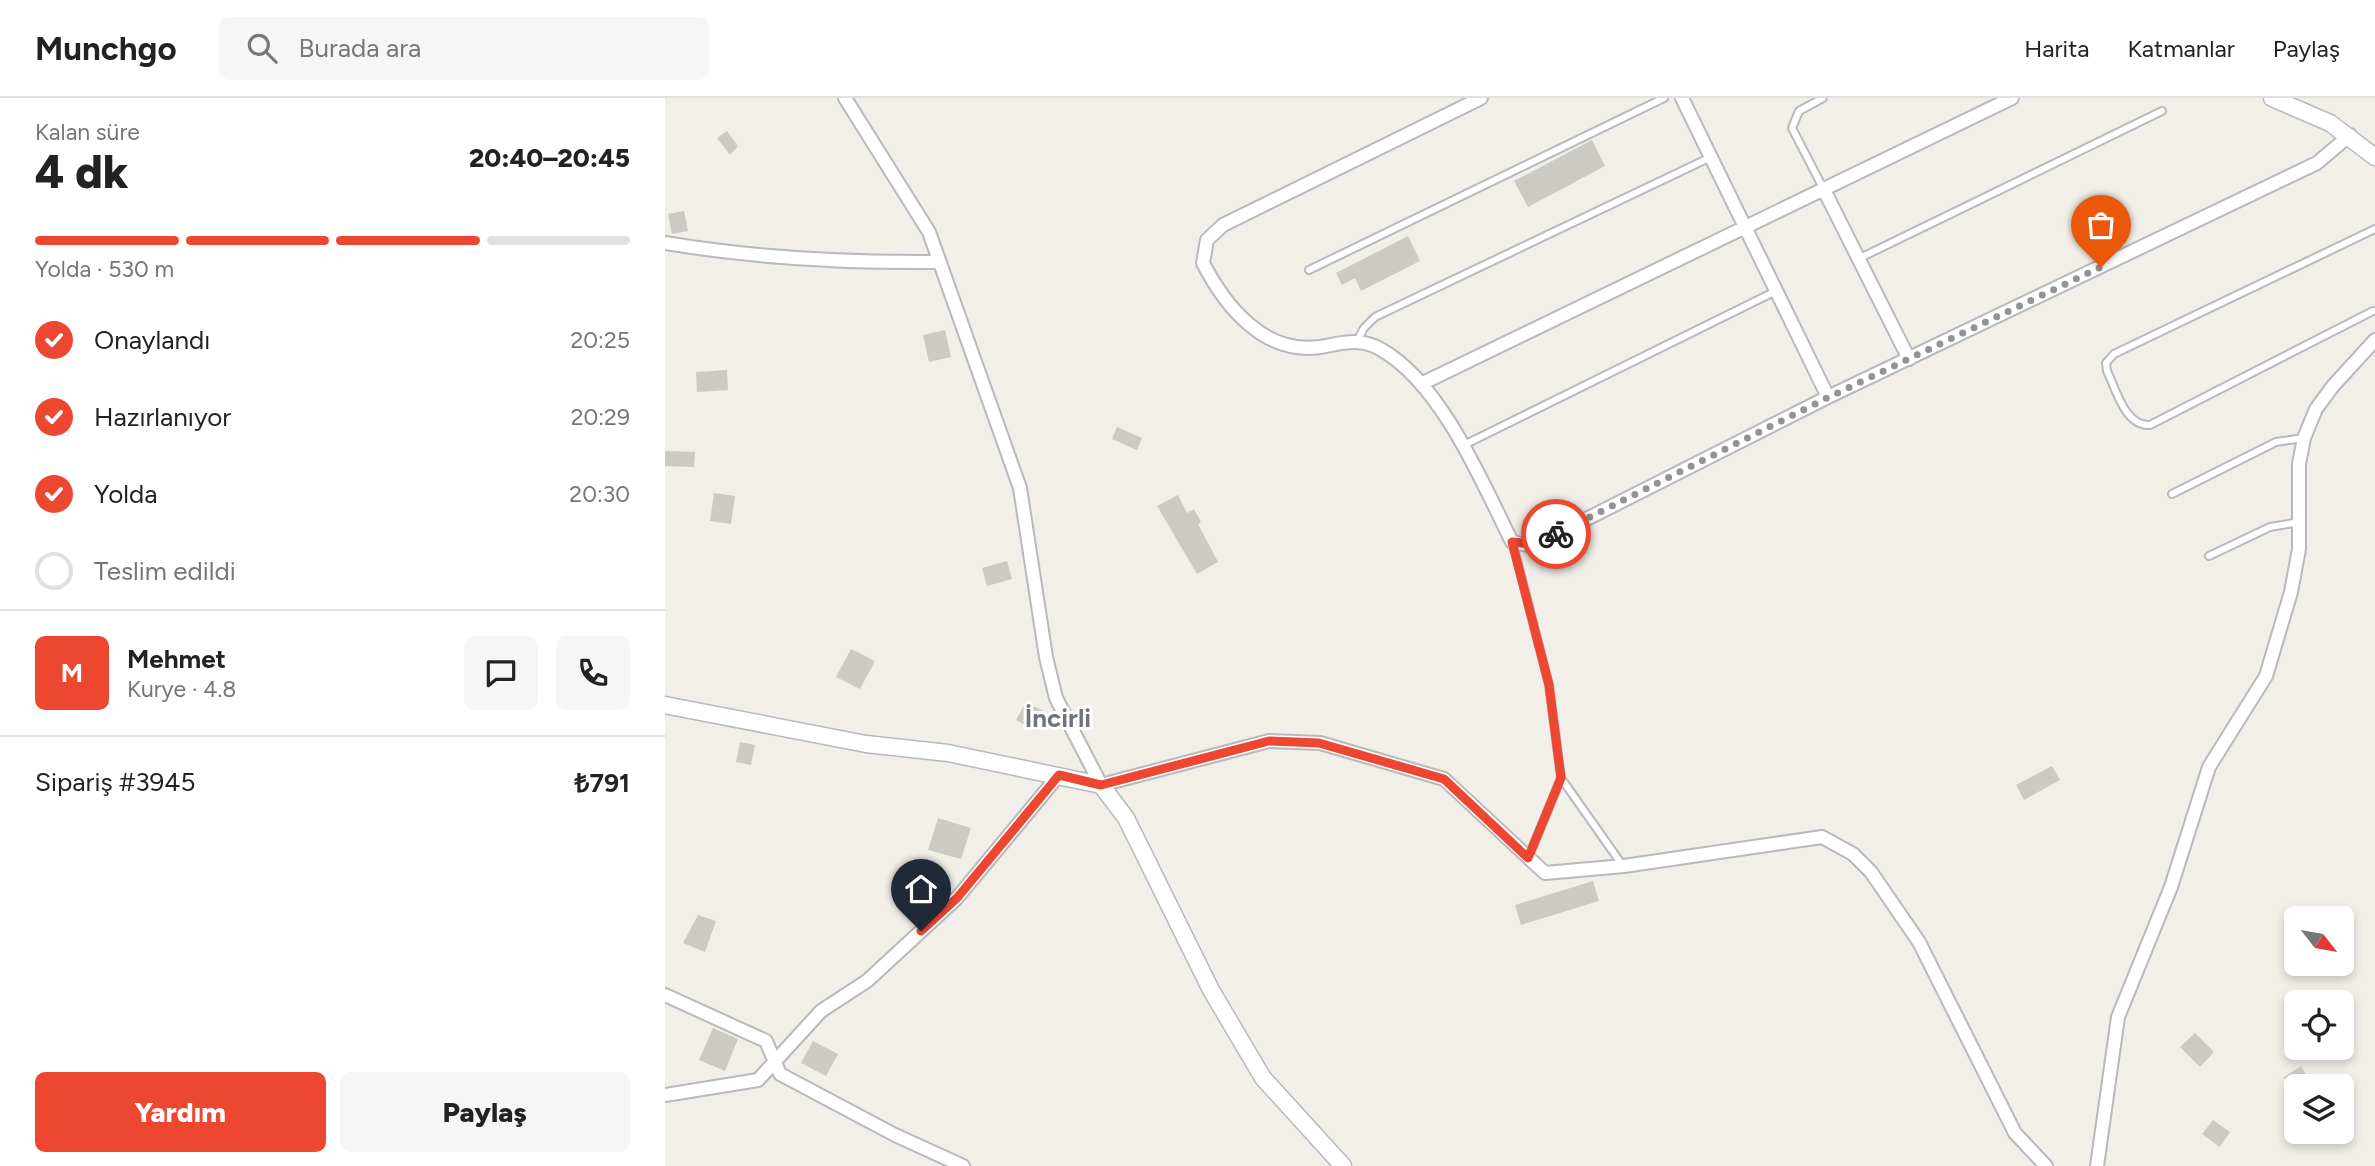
<!DOCTYPE html>
<html lang="tr">
<meta charset="utf-8">
<style>
:root{--surface:#fff;--page:#f6f6f6;--text:#222;--muted:#767676;--line:#e0e0e0;--accent:#ee4731}
body{margin:0;font-family:Figtree,sans-serif;background:var(--page);color:var(--text);height:100vh;display:flex;flex-direction:column;font-size:26px;white-space:nowrap}
*{box-sizing:border-box;margin:0}
p{font-size:23px;color:var(--muted)}
.icon{flex:none;width:38px;height:38px;fill:none;stroke:currentColor;stroke-width:2;stroke-linecap:round;stroke-linejoin:round}
.map{position:relative;flex:1;overflow:hidden}
.panel{display:flex;flex-direction:column;background:var(--surface);width:665px}
.panel>*{flex:none}
.needle{width:46px;rotate:121deg}
.controls{position:absolute;left:1619px;top:808px;display:grid;gap:14px}
.controls a{display:grid;place-items:center;width:70px;height:70px;border-radius:10px;background:var(--surface);box-shadow:0 4px 10px #0003;font-size:35px}
.pin{position:absolute;display:grid;place-items:center;width:60px;height:60px;color:#fff;margin:-72px -30px;border-radius:50% 50% 50% 0;rotate:-45deg;box-shadow:0 0 7px #0007}
.pin .icon{rotate:45deg}
.courier{position:absolute;display:grid;place-items:center;width:70px;height:70px;margin:-35px;border:5px solid #ee4731;border-radius:50%;background:#fff;color:#222;box-shadow:0 2px 9px #0007}
.head em{font-style:normal;font-weight:800}
.head div{display:flex;flex-direction:column-reverse}
.head{display:flex;align-items:center;justify-content:space-between;height:119px;padding:0 35px}
h1{font-size:46px;font-weight:800;line-height:52px}
.bar{display:grid;grid-template-columns:repeat(4,1fr);gap:10px 7px;align-content:center;height:84px;padding:0 35px}
.bar i{height:9px;border-radius:5px;background:var(--line)}
.bar .active{background:var(--accent)}
.bar p{grid-column:span 4}
.line{display:flex;align-items:center;gap:18px;padding:0 35px;border-top:2px solid var(--line)}
.line div{flex:1}
.round{display:grid;place-items:center;flex:none;width:74px;height:74px;border-radius:10px;background:var(--page)}
ol{padding:0 35px;list-style:none}
li{display:flex;align-items:center;gap:21px;height:77px}
li p{margin-inline-start:auto}
li .icon{padding:7px;border-radius:50%;background:var(--accent);color:#fff;stroke-width:4}
li:last-child{color:var(--muted)}
li i{width:38px;height:38px;border:4px solid var(--line);border-radius:50%}
.button{display:flex;gap:14px;margin-top:auto;padding:14px 35px}
.button a{flex:1;height:80px;border-radius:10px;background:var(--accent);color:#fff;font-size:28px;font-weight:800;line-height:80px;text-align:center}
.button a+a{background:var(--page);color:var(--text)}
header{display:flex;align-items:center;gap:42px;box-sizing:border-box;height:98px;padding:0 35px;background:var(--surface);border-bottom:2px solid var(--line)}
header strong{font-size:33px}
nav{display:flex;gap:38px;margin-inline-start:auto;font-size:24px}
.search{width:490px;height:63px;background:var(--page);display:flex;align-items:center;gap:18px;box-sizing:border-box;padding:0 24px;border-radius:10px;color:var(--muted);font-size:26px}
main{display:flex;flex:1;min-height:0}
.map>svg:first-child{display:block}
.building{fill:#cccac4}
.lines{fill:none;stroke-linecap:round;stroke-linejoin:round}
.lane-casing{stroke:#b8b9be;stroke-width:10}
.street-casing{stroke:#b8b9be;stroke-width:16}
.secondary-casing{stroke:#b6b9bf;stroke-width:19}
.lane{stroke:#fff;stroke-width:6}
.street{stroke:#fff;stroke-width:12}
.secondary{stroke:#fff;stroke-width:16}
.done{stroke:#929395;stroke-width:7;stroke-dasharray:0 12.6}
.route{stroke:#ee4731;stroke-width:9}
.labels{text-anchor:middle;stroke-width:6;stroke-linejoin:round;paint-order:stroke}
.neighbourhood-label{font-size:26px;font-weight:bold;fill:#70747a;stroke:#fff}
</style>
<header>
<strong>Munchgo</strong>
<div class="search"><svg class="icon" aria-label="search" viewBox="0 0 24 24"><circle cx="10" cy="10" r="6"/><path d="M15 15l6 6"/></svg>Burada ara</div>
<nav><a>Harita</a><a>Katmanlar</a><a>Paylaş</a></nav>
</header>
<main>
<section class="panel">
<div class="head"><div><h1>4 dk</h1><p>Kalan süre</p></div><em>20:40–20:45</em></div>
<div class="bar"><i class="active"></i><i class="active"></i><i class="active"></i><i></i><p>Yolda · 530 m</p></div>
<ol>
<li><svg class="icon" aria-label="check" viewBox="0 0 24 24"><path d="M5 12l5 5 9-10"/></svg>Onaylandı<p>20:25</p></li>
<li><svg class="icon" aria-label="check" viewBox="0 0 24 24"><path d="M5 12l5 5 9-10"/></svg>Hazırlanıyor<p>20:29</p></li>
<li><svg class="icon" aria-label="check" viewBox="0 0 24 24"><path d="M5 12l5 5 9-10"/></svg>Yolda<p>20:30</p></li>
<li><i></i>Teslim edildi</li>
</ol>
<div class="line" style="height:126px"><b class="round" style="background:var(--accent);color:#fff">M</b><div><b>Mehmet</b><p>Kurye · 4.8</p></div><a class="round"><svg class="icon" aria-label="chat" viewBox="0 0 24 24"><path d="M4 5h16v11H9l-5 4z"/></svg></a><a class="round"><svg class="icon" aria-label="phone" viewBox="0 0 24 24"><path d="M5 4h4l2 5-3 2q2 4 5 5l2-3 5 2v4C11 20 4 13 5 4z"/></svg></a></div>
<div class="line" style="height:91px"><div>Sipariş #3945</div><b>₺791</b></div>
<div class="button"><a>Yardım</a><a>Paylaş</a></div>
</section>
<div class="map">
<svg width="1710" height="1068" viewBox="0 0 1710 1068">
<rect width="100%" height="100%" fill="#f1efe8"/>
<path class="building" d="M62 33 73 48 65 57 52 40Z
M927 42 940 68 863 109 849 83Z
M19 113 23 133 7 136 3 116Z
M743 138 755 163 696 193 690 180 677 187 671 175Z
M280 232 286 259 264 264 258 237Z
M62 272 63 292 32 294 31 274Z
M452 329 477 340 472 352 447 341Z
M0 353 30 354 29 369 0 368Z
M49 395 70 398 66 426 45 423Z
M513 397 522 415 529 411 536 424 533 426 553 464 532 476 492 408Z
M342 463 347 481 322 488 317 470Z
M186 551 210 563 195 591 171 579Z
M361 604 380 614 371 633 351 622Z
M75 644 90 647 86 667 71 664Z
M1387 668 1395 682 1359 702 1351 687Z
M273 720 306 730 296 761 263 752Z
M928 783 934 803 856 827 850 807Z
M33 817 51 823 40 854 18 845Z
M48 930 73 941 60 973 34 962Z
M1530 935 1549 954 1535 969 1515 949Z
M148 943 173 956 161 978 136 965Z
M1636 968 1649 989H1625L1619 979Z
M1548 1022 1565 1034 1555 1049 1537 1036Z"/>
<g class="lines">
<defs>
<path id="lane" d="M1158 0 1134 13 1127 30 1158 90
M1193 161 1497 13
M644 172 999 0
M1708 213 1485 327C1460 329 1451 291 1442 273L1441 265 1449 256 1710 131
M692 243 699 230 710 219 1046 59
M799 347 1111 193
M1507 396 1611 344 1639 340
M848 446 884 587 896 680
M1544 458 1605 429 1635 424
M864 758 896 680 958 768"/>
<path id="street" d="M180 0 264 134 355 390 381 559 391 600 436 687 604 643 655 645 779 681 880 775 959 768 1157 739 1188 756 1206 774 1254 844 1350 1035 1381 1068
M816 0 558 127 542 142 538 165C560 208 599 257 655 249 678 245 695 239 717 252 777 287 817 384 847 444L862 447 880 442 1163 299 1652 65 1685 37
M1017 0 1163 299
M1158 90 1244 261
M0 145C90 160 183 165 274 164
M756 286 1347 0
M0 897 101 943 115 976 230 1037 298 1068
M0 997 93 982 156 913 202 883 292 800 394 677
M1432 1068 1453 919 1506 789 1544 669 1601 578 1626 494 1634 451V366L1639 340 1651 311 1668 288 1710 242"/>
<path id="secondary" d="M1607 0 1665 25 1710 59
M0 607 201 646 283 655 436 687 461 720 546 892 598 980 678 1068"/>
</defs>
<use href="#lane" class="lane-casing"/>
<use href="#street" class="street-casing"/>
<use href="#secondary" class="secondary-casing"/>
<use href="#lane" class="lane"/>
<use href="#street" class="street"/>
<use href="#secondary" class="secondary"/>
</g>
<g class="lines">
<path class="done" d="M891 436 1164 299 1436 169"/>
<path class="route" d="M256 833 292 800 394 677 436 687 604 643 654 645 779 681 863 760 896 680 884 587 847 444 871 446 891 436"/>
</g>
<g class="labels">
<g class="neighbourhood-label">
<text x="393" y="629">İncirli</text>
</g>
</g>
</svg>
<div class="controls">
<a><svg class="needle" viewBox="-14 -14 28 28"><path d="M0-13l5 13h-10z" fill="#e53935"/><path d="M0 13l5-13h-10z" fill="#767676"/></svg></a>
<a><svg class="icon" aria-label="locate" viewBox="0 0 24 24"><circle cx="12" cy="12" r="6"/><path d="M12 2v4M12 18v4M2 12h4M18 12h4"/></svg></a>
<a><svg class="icon" aria-label="layers" viewBox="0 0 24 24"><path d="M12 4l9 5-9 5-9-5zM3 14l9 5 9-5"/></svg></a>
</div>
<div class="pin" style="left:1436px;top:169px;background:#ea580c"><svg class="icon" aria-label="bag" viewBox="0 0 24 24"><path d="M5 8h14l-1 12H6zM9 8a3 3 0 0 1 6 0"/></svg></div>
<div class="pin" style="left:256px;top:833px;background:#1f2937"><svg class="icon" aria-label="home" viewBox="0 0 24 24"><path d="M3 11l9-7 9 7M6 9v11h12V9"/></svg></div>
<div class="courier" style="left:891px;top:436px"><svg class="icon" aria-label="bike" viewBox="0 0 24 24"><circle cx="6" cy="16" r="4"/><circle cx="18" cy="16" r="4"/><path d="M6 16l4-8h5l3 8M10 8l3 8H6M13 5h3"/></svg></div>
</div>
</main>
